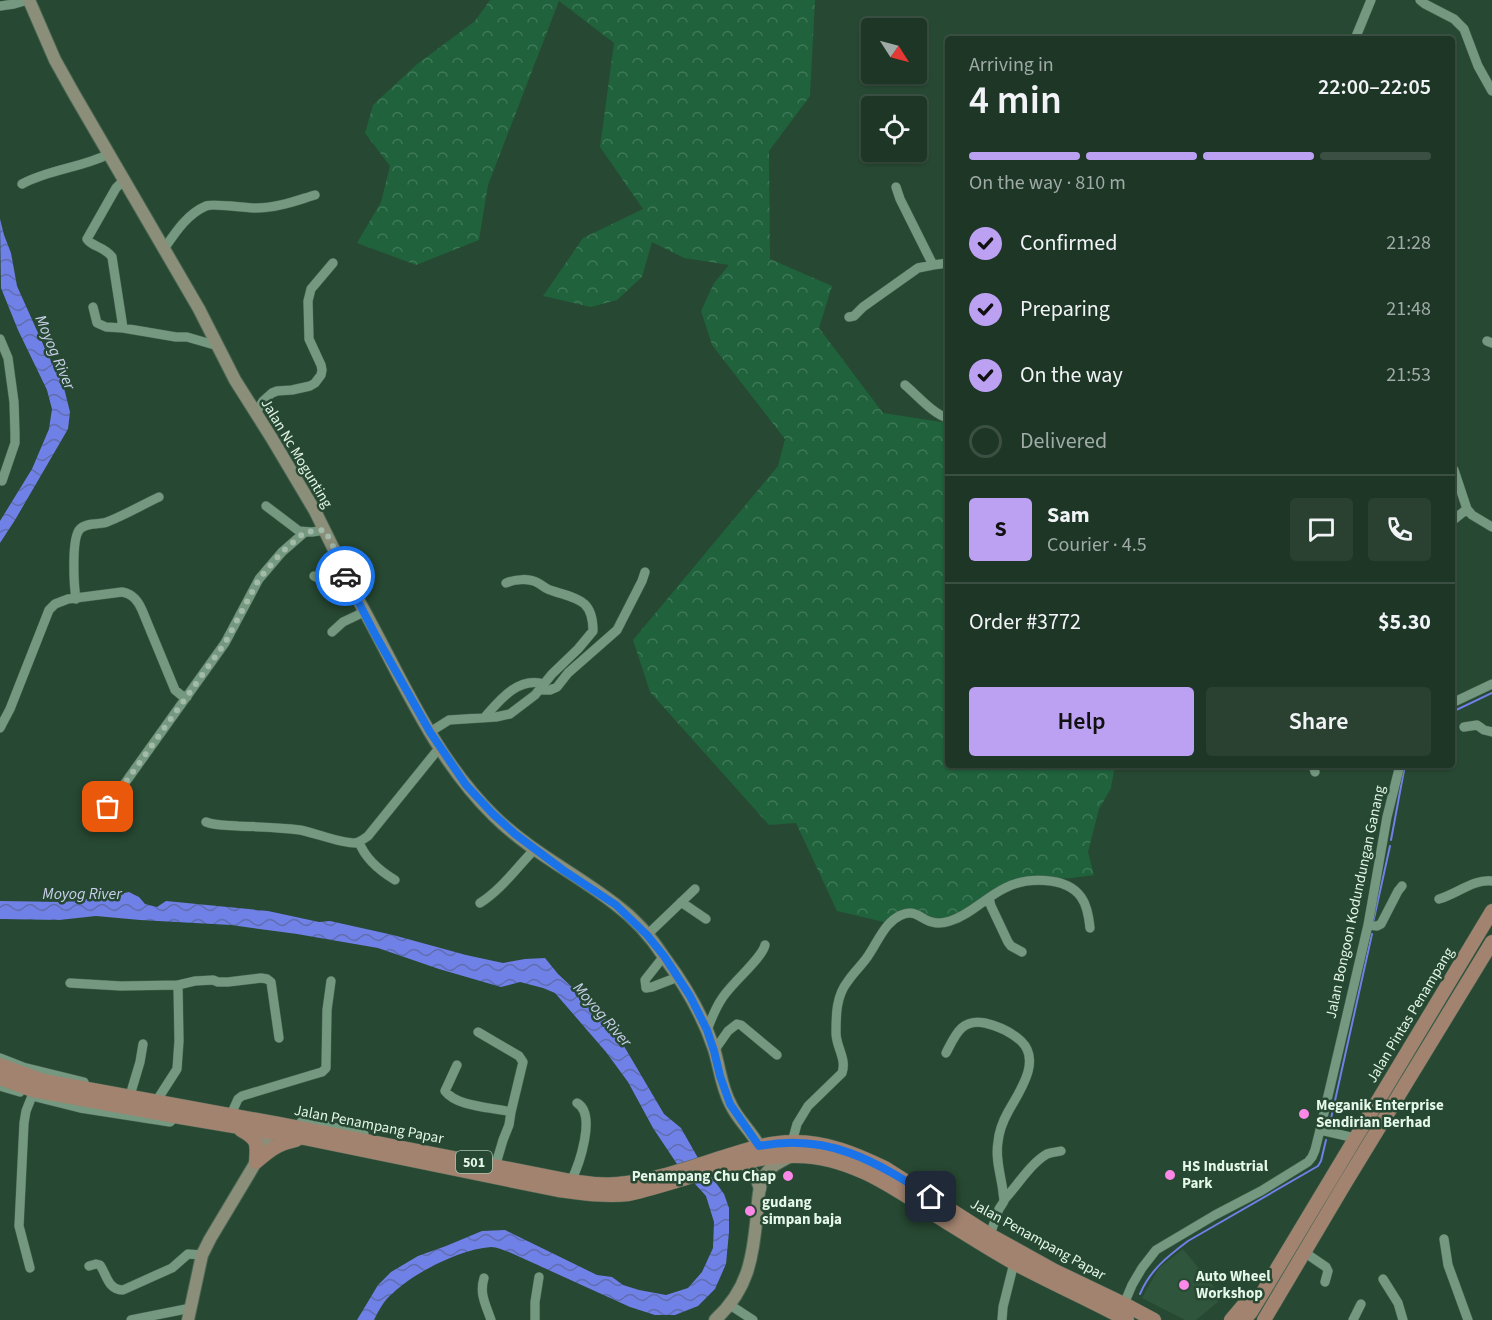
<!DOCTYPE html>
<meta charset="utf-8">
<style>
:root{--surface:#1d3626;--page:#2a4132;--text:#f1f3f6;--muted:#a0aba7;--line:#3b5043;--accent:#bca0f2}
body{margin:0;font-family:"Source Sans 3",sans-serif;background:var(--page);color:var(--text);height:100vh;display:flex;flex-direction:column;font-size:22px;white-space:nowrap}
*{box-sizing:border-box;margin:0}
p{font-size:20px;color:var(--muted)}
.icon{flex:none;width:33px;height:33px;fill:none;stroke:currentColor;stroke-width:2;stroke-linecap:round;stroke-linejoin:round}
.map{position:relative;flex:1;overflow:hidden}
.sheet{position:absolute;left:945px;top:36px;width:510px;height:732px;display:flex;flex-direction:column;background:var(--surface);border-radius:6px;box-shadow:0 2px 4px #0004,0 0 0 2px var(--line)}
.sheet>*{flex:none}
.needle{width:39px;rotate:126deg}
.controls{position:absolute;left:861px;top:18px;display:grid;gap:12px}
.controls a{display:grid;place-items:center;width:66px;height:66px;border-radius:6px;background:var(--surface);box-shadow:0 2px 4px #0004,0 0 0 2px var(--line);font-size:30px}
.pin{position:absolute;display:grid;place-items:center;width:51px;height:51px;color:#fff;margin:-26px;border-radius:12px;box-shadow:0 3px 9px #0006}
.courier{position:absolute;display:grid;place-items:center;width:60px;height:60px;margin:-30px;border:4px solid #1a73e8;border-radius:50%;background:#fff;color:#222;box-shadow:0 2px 8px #0007}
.headline em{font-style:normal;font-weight:600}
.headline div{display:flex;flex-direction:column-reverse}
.headline{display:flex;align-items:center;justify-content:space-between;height:102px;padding:0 24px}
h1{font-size:39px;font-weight:600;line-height:45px}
.bar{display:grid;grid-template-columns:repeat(4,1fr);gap:9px 6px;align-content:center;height:72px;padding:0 24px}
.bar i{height:8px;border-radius:4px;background:var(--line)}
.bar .active{background:var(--accent)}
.bar p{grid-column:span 4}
.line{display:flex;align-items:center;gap:15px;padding:0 24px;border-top:2px solid var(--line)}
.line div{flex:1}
.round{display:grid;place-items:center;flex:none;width:63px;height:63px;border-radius:6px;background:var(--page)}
ol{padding:0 24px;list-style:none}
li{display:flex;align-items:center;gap:18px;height:66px}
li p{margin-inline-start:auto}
li .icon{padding:6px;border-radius:50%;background:var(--accent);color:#111;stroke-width:4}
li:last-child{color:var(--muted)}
li i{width:33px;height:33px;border:3px solid var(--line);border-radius:50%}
.primary-button{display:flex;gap:12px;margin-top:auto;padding:12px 24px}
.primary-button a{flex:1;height:69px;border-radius:6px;background:var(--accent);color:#111;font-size:24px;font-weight:600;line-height:69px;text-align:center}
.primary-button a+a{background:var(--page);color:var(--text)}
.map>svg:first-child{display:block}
.built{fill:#2f563c}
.forest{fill:url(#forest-crowns)}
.water{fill:url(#water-waves)}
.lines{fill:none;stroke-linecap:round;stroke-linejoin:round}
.stream{stroke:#6f80e7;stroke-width:2}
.street-casing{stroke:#486653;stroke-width:10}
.secondary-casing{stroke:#486653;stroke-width:14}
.primary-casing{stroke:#486653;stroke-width:15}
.street{stroke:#759980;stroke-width:9}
.secondary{stroke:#8b8e78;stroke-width:12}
.primary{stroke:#a1836f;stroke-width:14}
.done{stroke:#a2baa9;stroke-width:6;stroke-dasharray:0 10.8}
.route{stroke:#1a73e8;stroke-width:8}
.poi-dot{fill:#fb87e6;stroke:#274832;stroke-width:2}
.labels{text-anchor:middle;stroke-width:5;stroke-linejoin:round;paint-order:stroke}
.shield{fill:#274832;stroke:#abc2b2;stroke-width:1.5}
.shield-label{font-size:14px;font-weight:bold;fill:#e4f7e9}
.street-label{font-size:15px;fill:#e4f7e9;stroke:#274832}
.poi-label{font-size:15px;font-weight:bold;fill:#e4f7e9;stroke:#274832;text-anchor:start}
.water-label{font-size:16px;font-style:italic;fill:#cad1eb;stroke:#274832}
</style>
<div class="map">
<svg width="1492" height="1320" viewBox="0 0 1492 1320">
<defs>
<pattern id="forest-crowns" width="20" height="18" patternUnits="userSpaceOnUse" patternTransform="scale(1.5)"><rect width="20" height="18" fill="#1f623b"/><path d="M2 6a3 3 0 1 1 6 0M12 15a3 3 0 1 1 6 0" fill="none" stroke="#3f7957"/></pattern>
<pattern id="water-waves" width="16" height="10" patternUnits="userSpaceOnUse" patternTransform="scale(1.5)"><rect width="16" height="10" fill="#6f80e7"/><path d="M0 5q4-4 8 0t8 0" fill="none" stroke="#606daf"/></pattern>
</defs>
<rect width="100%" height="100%" fill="#274832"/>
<path class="built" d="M1183 1249 1214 1287 1218 1302 1196 1320H1185L1142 1298 1159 1268Z"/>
<path class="forest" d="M490 0H815L810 96 769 151 770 259 832 286 819 328 883 413 948 423V765H1115L1111 788 1099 809 1088 852 1094 875 1072 878 1018 881 956 915 937 921 907 914 892 924 837 911 796 823 769 825 650 692 633 640 778 466 785 439 712 345 701 311 714 283 729 265 684 258 652 242 642 277 617 300 591 307 543 296 583 238 643 209 600 147 614 43 559 1 488 185 479 240 416 265 357 243 381 202 390 166 365 133 373 105 416 65 475 21Z"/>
<path class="water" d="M0 219 4 235 11 253 17 286 47 353 63 384 70 412 68 429 15 520 0 543V521L32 469 49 429 52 409 47 390 18 330 1 288Z
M129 892 139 897 145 904 157 907 166 901 268 911 319 922 330 921 393 935 466 955 503 963 525 959 545 958 558 974 605 1018 618 1036 664 1114 681 1128 698 1158 724 1194 729 1208V1232L726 1264 715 1289 698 1306 675 1315H655L630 1307 509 1252C503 1250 497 1247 491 1247 461 1249 415 1272 393 1293 384 1300 379 1310 374 1320H357L378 1285 391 1272 418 1256 446 1246 482 1231 505 1230 597 1275 612 1277 623 1285 639 1290 666 1295 688 1288 702 1272 713 1248 714 1222 706 1196 677 1164 653 1128 628 1082 606 1052 555 993 543 988 520 982 501 987 439 969 378 948 297 934 231 925 140 920 96 916 59 920 0 919V901L65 902 110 896Z"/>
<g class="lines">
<path class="stream" d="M1452 712 1492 693
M1391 840 1405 765
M1373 923 1390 846
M1330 1123 1372 934
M1140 1294C1150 1270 1168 1256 1188 1241L1318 1166 1321 1161 1326 1140"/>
<defs>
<path id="street" d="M1420 0 1425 4 1454 19 1464 29 1478 66 1492 91
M0 6 14 4 28 0
M1355 39 1371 0
M22 184C50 169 81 168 109 154
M896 187 900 199 933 265 948 263
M164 249C175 233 187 214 206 206 213 203 245 208 256 208 277 208 295 201 315 195
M93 307 97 323 106 327 123 328 176 337H187L218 346
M849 317 854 316 863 307 918 268 933 265
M123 328 112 257C104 246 92 247 87 239L116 188 125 179
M0 339 8 358 14 402 15 434V443L2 481
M1487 341 1492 343
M905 385C917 395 934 415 948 418
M256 413 263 401 272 393 277 391 292 390 310 386 315 383 321 375 322 370 321 365 309 339 308 301 311 289 333 263
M1452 470H1454L1467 509 1472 515 1492 527
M266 506 299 531 312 532 325 530
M1452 521 1467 509
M314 576 328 583 347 580
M76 599C74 586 71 538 80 529 87 522 99 525 107 522 125 515 142 505 159 497
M332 632 343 622 364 612
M540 690H550L557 687 568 673 617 630 642 581 645 572
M1452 703 1492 684
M484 718C499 701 518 676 544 684
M1464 727 1477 725 1484 730 1492 732
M0 728 10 709 49 610 55 604 68 599 122 592C133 594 138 601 142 610L175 690 181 695 187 697
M430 732 449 720 496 717 510 714 535 695 552 674 578 649 593 631C593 598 576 599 550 590 546 589 542 585 538 583 529 578 515 579 506 583
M1315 772 1314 768 1316 765
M206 822C216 826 227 825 238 826 259 827 279 827 300 830 316 833 339 843 355 843 360 842 364 839 368 836L440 747
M95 825 225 643 259 579 282 552 305 532
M359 842C365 858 380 871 395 880
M989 898 991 906 1008 942 1011 946 1022 952
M1439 899C1457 894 1473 879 1492 881
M681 902 706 919
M480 903C502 889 517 867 535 849
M1368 925 1377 926 1381 924 1398 891 1402 886
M647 935 695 889
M664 956 645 980 646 988 652 987 678 977
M70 983 121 986 178 985
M707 1030C711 1020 715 1009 721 1000 730 984 762 959 765 945
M478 1032 519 1056 523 1062 511 1112
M714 1051 728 1031 737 1024 741 1025 777 1055
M946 1053C955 1036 961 1018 985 1023 998 1026 1011 1032 1021 1041 1042 1061 1019 1092 1008 1112 1003 1121 999 1132 998 1142 995 1159 1001 1175 1003 1192 1003 1193 1004 1200 1004 1201 1003 1203 1001 1206 999 1209 996 1217 993 1226 990 1235
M0 1058 23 1067 84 1082
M457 1065 445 1091C457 1107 491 1107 511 1112L509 1125 503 1140 495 1167
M0 1086 20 1092
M131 1092 140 1062 143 1044
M36 1097 80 1108 170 1122 176 1116
M159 1097 177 1069 179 1041 178 985 195 981 213 980 218 982H228L261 978 267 979 271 982 279 1038
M233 1110 238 1099 242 1096 315 1074 322 1072 326 1068 327 1010 331 981
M301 1122 323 1125 364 1134
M1320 1130 1355 1138
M792 1142 797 1124 808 1106 842 1073C847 1059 836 1047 836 1033 836 1015 836 996 848 981 854 972 862 965 868 956 875 946 880 934 888 925 894 918 906 910 915 914 921 916 926 921 932 922 938 924 944 923 950 921 970 915 986 897 1005 888 1026 877 1066 876 1081 897 1087 905 1089 918 1090 928
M571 1181C579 1165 597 1114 577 1103
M1004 1200C1017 1186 1031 1163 1047 1154 1052 1152 1057 1152 1061 1151
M1444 1239 1448 1265 1468 1320
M1304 1252 1326 1267 1328 1271 1325 1282
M89 1266 96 1264 100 1265C107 1275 108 1290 123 1290L172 1268 188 1254 202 1255
M30 1268 19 1226 24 1123 26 1111 32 1096
M484 1278C479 1294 486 1305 491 1320
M1383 1279 1398 1303 1403 1320
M1124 1304 1132 1285 1142 1268 1156 1250 1215 1215 1261 1191 1308 1162 1312 1157 1315 1150 1320 1130 1368 925 1387 817 1400 765
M730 1305 753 1320
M131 1320 191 1308
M535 1320V1302L539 1277
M1002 1320 1003 1307 1014 1263
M1353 1320 1361 1304"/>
<path id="secondary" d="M29 0 55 60 74 94 199 309 235 380 271 437 315 511 343 568 347 580C394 659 427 750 493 815 529 851 575 873 615 904 634 918 651 937 664 957 685 985 703 1016 714 1049 720 1068 721 1087 731 1105 738 1120 752 1132 759 1146
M744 1163 756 1177 760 1189
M188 1320 202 1255 210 1239 256 1162 275 1124
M715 1320C749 1289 752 1259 757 1215 758 1202 758 1186 765 1175 771 1165 782 1161 791 1156"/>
<path id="primary" d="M0 1065 44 1081 279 1124 571 1181C586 1183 602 1186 617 1184 652 1181 687 1169 720 1158 744 1151 767 1142 792 1142 825 1141 856 1154 885 1168L990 1235 1055 1271 1124 1304 1154 1320
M0 1078 32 1090 180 1117 304 1138 558 1190C582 1193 605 1197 629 1194 682 1182 737 1157 792 1156 848 1154 896 1189 940 1218 964 1233 989 1249 1014 1263 1051 1283 1090 1300 1127 1320
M241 1130C259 1140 257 1144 256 1162
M256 1162C270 1150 277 1144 296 1140
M1231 1320 1247 1301
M1244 1320 1251 1312 1492 911
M1264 1320 1344 1185 1492 942"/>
</defs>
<use href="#street" class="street-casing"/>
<use href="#secondary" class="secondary-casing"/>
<use href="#primary" class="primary-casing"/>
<use href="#street" class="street"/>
<use href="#secondary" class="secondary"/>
<use href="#primary" class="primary"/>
</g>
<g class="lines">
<path class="done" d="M108 807 225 643 259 579 282 552 305 532 325 530 343 567 345 576"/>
<path class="route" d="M345 576 376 636 430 732 466 785 493 814 515 834 563 870 616 905 647 935 664 956 690 996 707 1030 714 1051 720 1076 730 1104 759 1146C829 1133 875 1161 931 1197"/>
</g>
<g class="poi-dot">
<circle cx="1304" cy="1114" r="6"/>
<circle cx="1170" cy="1175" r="6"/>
<circle cx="788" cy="1176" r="6"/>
<circle cx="750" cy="1211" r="6"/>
<circle cx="1184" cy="1285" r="6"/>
</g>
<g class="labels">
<rect class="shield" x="456" y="1151" width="36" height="22" rx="4.5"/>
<g class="shield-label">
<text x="474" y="1167">501</text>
</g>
<g class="street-label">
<text transform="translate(297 453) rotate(59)" y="5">Jalan Nc Mogunting</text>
<text transform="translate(1355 902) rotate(-78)" y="5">Jalan Bongoon Kodundungan Ganang</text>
<text transform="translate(1410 1015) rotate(-59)" y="5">Jalan Pintas Penampang</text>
<text transform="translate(369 1124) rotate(11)" y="5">Jalan Penampang Papar</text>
<text transform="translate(1038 1239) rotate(29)" y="5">Jalan Penampang Papar</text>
</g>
<g class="poi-label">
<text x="1316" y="1110">Meganik Enterprise<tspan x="1316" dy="17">Sendirian Berhad</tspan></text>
<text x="1182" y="1171">HS Industrial<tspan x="1182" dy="17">Park</tspan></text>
<text x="776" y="1181" text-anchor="end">Penampang Chu Chap</text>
<text x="762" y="1207">gudang<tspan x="762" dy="17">simpan baja</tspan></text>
<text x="1196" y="1281">Auto Wheel<tspan x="1196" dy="17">Workshop</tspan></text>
</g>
<g class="water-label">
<text transform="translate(56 352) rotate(67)" y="6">Moyog River</text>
<text x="82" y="899">Moyog River</text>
<text transform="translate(603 1014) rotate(49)" y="6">Moyog River</text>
</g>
</g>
</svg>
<div class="controls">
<a><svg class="needle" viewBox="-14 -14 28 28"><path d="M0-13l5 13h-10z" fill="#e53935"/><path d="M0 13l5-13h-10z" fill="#a0aba7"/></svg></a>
<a><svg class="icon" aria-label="locate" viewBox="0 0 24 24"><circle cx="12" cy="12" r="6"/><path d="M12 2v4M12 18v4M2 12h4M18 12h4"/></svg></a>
</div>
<div class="pin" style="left:108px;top:807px;background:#ea580c"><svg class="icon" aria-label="bag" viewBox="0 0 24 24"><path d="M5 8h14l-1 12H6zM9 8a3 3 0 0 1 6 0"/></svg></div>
<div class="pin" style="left:931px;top:1197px;background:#1f2937"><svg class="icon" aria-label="home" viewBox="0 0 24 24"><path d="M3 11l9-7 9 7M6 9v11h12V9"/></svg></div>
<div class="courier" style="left:345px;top:576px"><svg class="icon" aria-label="car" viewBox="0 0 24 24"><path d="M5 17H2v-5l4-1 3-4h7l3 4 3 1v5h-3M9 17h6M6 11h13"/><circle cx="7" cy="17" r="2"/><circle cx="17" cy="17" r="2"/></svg></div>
<section class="sheet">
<div class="headline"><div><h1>4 min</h1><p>Arriving in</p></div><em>22:00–22:05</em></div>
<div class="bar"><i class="active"></i><i class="active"></i><i class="active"></i><i></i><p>On the way · 810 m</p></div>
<ol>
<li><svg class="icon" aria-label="check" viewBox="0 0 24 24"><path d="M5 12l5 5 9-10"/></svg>Confirmed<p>21:28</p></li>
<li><svg class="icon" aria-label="check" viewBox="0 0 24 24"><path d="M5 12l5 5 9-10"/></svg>Preparing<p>21:48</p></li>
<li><svg class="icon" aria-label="check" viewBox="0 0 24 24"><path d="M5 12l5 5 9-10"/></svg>On the way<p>21:53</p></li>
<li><i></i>Delivered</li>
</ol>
<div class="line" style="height:108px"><b class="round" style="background:var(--accent);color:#111">S</b><div><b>Sam</b><p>Courier · 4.5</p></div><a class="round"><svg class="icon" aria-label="chat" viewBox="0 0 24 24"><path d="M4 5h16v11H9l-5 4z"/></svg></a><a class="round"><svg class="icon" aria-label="phone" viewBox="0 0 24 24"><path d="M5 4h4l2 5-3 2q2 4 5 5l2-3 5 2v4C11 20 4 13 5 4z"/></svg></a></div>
<div class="line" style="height:78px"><div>Order #3772</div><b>$5.30</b></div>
<div class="primary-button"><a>Help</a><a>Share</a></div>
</section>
</div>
